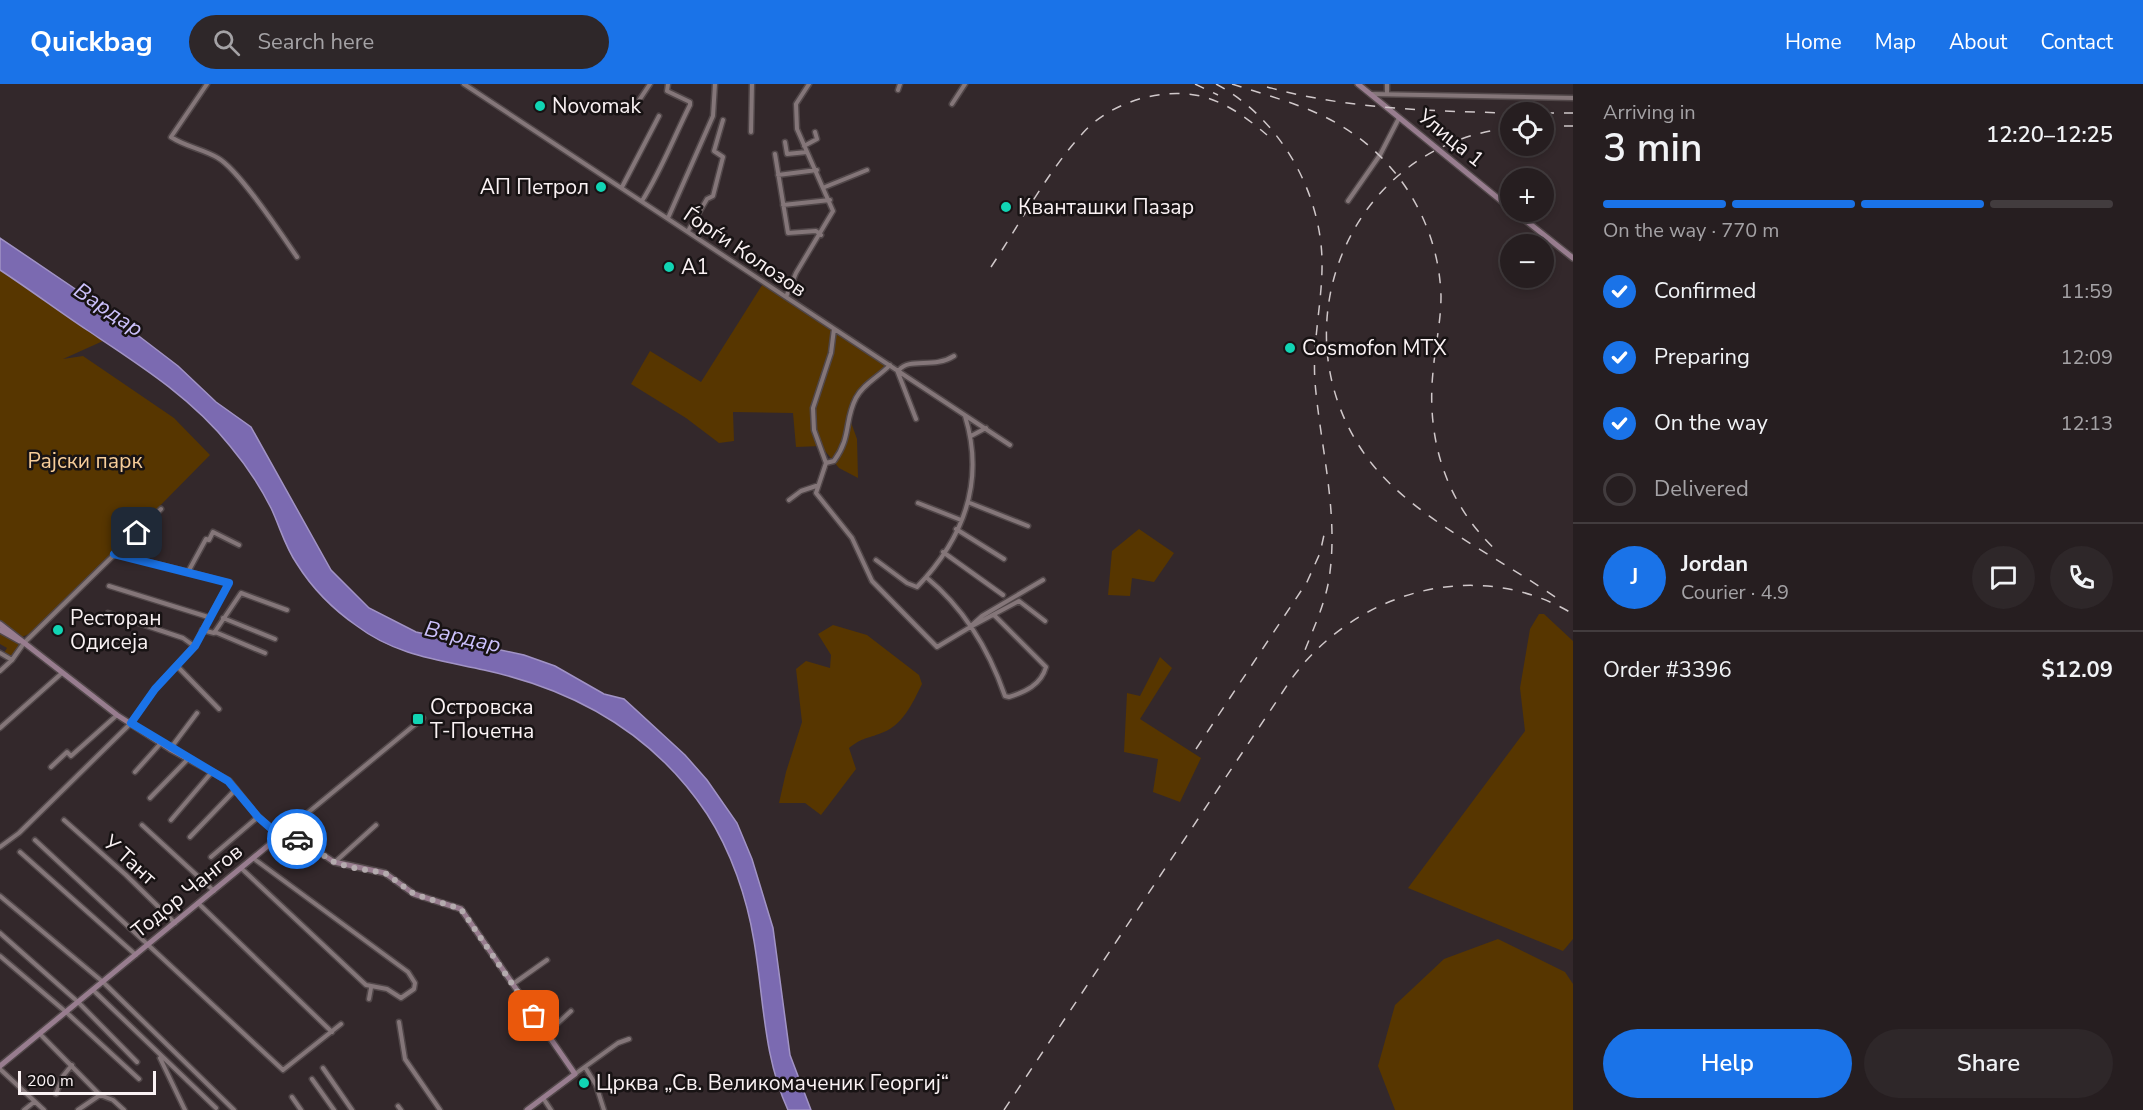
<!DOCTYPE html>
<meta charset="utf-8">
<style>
:root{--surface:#261e20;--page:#2e2729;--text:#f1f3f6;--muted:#a4a2a5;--line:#423c3e;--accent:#1a73e8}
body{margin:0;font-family:"Nunito Sans",sans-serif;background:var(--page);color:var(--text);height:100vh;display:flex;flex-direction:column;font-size:22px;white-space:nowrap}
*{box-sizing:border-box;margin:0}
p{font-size:20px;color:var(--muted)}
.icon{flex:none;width:33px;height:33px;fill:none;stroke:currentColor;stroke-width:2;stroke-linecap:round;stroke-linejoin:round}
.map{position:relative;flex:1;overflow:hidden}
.drawer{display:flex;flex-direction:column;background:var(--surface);width:570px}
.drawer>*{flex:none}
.fabs{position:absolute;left:1500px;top:18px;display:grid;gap:12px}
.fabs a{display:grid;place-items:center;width:54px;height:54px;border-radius:50%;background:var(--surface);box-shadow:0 3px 9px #0003,0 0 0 2px var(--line);font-size:30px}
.scale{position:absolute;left:18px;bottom:15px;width:138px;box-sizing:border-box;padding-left:6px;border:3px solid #faf2f4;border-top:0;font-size:16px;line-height:21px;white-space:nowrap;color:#faf2f4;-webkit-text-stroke:4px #181314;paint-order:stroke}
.pin{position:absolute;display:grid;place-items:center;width:51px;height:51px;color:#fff;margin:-26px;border-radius:12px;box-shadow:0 3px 9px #0006}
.courier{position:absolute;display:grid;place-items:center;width:60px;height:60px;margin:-30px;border:4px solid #1a73e8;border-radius:50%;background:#fff;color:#222;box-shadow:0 2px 8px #0007}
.headline em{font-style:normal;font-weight:600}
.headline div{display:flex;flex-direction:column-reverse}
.headline{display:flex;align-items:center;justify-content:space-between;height:102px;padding:0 30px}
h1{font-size:39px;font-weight:600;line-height:45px}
.bar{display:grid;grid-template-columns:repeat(4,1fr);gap:9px 6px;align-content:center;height:72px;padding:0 30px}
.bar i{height:8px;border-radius:4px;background:var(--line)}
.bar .active{background:var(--accent)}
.bar p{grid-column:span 4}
.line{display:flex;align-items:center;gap:15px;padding:0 30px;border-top:2px solid var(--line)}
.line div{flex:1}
.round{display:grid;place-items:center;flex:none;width:63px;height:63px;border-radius:32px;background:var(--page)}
ol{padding:0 30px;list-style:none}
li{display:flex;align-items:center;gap:18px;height:66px}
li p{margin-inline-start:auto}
li .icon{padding:6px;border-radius:50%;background:var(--accent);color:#fff;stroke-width:4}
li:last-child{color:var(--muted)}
li i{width:33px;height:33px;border:3px solid var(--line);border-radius:50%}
.primary-button{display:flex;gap:12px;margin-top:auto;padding:12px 30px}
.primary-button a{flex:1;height:69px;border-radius:36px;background:var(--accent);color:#fff;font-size:24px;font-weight:600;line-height:69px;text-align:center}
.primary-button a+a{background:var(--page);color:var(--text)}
header{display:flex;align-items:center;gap:36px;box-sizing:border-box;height:84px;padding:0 30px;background:var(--accent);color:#fff}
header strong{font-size:28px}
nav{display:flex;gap:33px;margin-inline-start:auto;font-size:21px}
.search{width:420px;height:54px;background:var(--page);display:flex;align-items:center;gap:15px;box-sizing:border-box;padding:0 21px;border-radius:33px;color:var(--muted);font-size:22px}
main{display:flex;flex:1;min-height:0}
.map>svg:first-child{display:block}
.green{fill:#573600}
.water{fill:#7b6ab1;stroke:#a193c5;stroke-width:1.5}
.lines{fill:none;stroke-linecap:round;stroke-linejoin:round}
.street-casing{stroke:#514749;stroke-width:7}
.secondary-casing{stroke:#514749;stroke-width:8}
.street{stroke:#847679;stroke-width:4}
.secondary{stroke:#987d8f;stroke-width:5}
.rail{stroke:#d0c8ca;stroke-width:1.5;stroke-dasharray:10 10;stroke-linecap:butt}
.done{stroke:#b4abae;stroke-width:6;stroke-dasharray:0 10.8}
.route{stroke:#1a73e8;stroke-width:8}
.poi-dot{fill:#11d5b4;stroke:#181314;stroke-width:2}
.labels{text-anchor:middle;stroke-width:5;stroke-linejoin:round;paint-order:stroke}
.poi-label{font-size:21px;fill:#faf2f4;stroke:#181314;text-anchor:start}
.street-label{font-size:21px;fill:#faf2f4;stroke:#181314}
.park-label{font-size:21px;fill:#f7cd99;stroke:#181314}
.water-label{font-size:22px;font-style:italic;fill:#ccc1fc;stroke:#181314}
</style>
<header>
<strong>Quickbag</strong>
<div class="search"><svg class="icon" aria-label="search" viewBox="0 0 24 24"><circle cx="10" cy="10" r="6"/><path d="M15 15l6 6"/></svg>Search here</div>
<nav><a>Home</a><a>Map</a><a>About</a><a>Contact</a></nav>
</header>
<main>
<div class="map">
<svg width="1573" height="1026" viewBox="0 0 1573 1026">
<rect width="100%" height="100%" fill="#33282b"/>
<path class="green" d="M0 186 103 257 63 275 83 272 174 334 210 371 80 503 29 550 22 553 0 538Z
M764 198 887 279 861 309 848 330 857 355 858 394 839 384 821 362 796 363 793 329 733 328 734 357 719 359 686 334 631 300 650 267 701 298Z
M1139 445 1174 469 1154 498 1132 494 1130 512 1108 511 1112 467Z
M1539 530H1544L1573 557V855L1563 867 1408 804 1525 647 1520 604 1530 545Z
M833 541 867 551 919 591 922 600C912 620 903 642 879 650 865 655 862 654 849 664L856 685 821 731 805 719H779L786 688 802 638 796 585 806 577 830 584 831 571 818 550Z
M0 548 18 559 19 565 12 573 4 569 7 564 0 560Z
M1160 573 1172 584 1140 635 1201 674 1180 718 1153 708 1158 675 1124 668 1127 609 1140 612Z
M1498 855 1565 888 1573 900V1026H1395L1378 982 1395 921 1444 875Z"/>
<path class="water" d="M0 154 93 217 178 282 216 318 251 343 331 486 369 524 416 548 524 571 555 582 604 610 624 615 685 671 707 696 737 739 752 775 773 844 790 971 811 1026H788C763 972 764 915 754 857 747 814 731 767 707 730 654 650 576 606 484 586 439 576 395 571 357 542 334 526 312 504 297 480 285 463 280 443 271 424 260 402 246 381 230 362 191 313 138 280 87 246 57 226 29 205 0 186Z"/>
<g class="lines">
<defs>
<path id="street" d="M207 0 171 53C186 63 203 65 218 74 239 86 282 151 297 173
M464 0 1010 361
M1387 0V10
M898 6 900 0
M1371 10 1573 14
M952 20 965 0
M636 21 650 0
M751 48 752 0
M785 58 787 70 807 68
M804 62 817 55 815 48
M775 70 788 149 816 147 821 151
M778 91 817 86
M622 103 659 32
M825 103 867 86
M642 117C661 87 674 53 690 21V18L667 7 668 0
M1348 117 1380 71 1399 34
M783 121 830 116
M668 134 713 32 715 0
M688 147 707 115 713 112 723 73 714 67 723 36
M786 213 796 189 833 127 797 45 796 20 809 0
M834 245 831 269 813 324 814 346 826 379 816 409 852 454 872 497 937 563 972 542 1019 517 1045 537
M897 286 916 335
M899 286C910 273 934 285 954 272
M971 352 986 344
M826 379 834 377C852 352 844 337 856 314 863 300 880 292 890 281
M789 416 801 407 816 402
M918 419 961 436
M970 419 1028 442
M956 445 1004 475
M943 468 1003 511
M115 470 188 488
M876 476 907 499 917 503C964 454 985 397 965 332
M926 493C964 524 989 566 1005 612L1009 613C1025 608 1041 601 1046 583L994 531
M109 502 208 533
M108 529 183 554 194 562
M223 534 275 555
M972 541 982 532 1043 496
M202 546 214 549 241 509 287 526
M215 548 265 569
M0 569 12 576 24 559 161 425
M177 582 219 625
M0 587 12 576
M0 644 62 589
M170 665 197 629
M51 683 67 668 71 672 117 631
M135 688 161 659
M150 714 188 675
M64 736 126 791 175 839
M171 736 211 689
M142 741 214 807
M282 750 423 634
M190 753 236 705
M35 756 283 986 341 940
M0 763 19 749 131 639 155 605 194 562 229 499 188 488 206 455 209 456 213 448 239 461
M20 768 136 871
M211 773 258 733
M335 778 376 741
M241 784 366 901 387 905 401 914 414 905 415 899 408 888 253 774
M0 812 103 898 234 1026
M198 819 332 948
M0 849 78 918 137 978
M0 872 66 928 139 995
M513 900 547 876
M93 906 216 1024
M369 915 371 904
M399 938 405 975 440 1026
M547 949 571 927
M40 950 100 1011 113 1016 124 1026
M160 974 185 1026
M585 983 596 1001 604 1026
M323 984 352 1026
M0 985 44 1026
M575 990 618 959 629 955
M312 995 334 1026
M56 1010 63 992 72 981
M292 1013 301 1026
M543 1014 551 1026
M398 1022 401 1026
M24 1026 34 1018
M78 1026 100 1011"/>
<path id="secondary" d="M1358 0 1510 124
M1515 128 1573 174
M0 540 117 631 170 665 229 697 258 733 274 747 304 758 334 778 385 789 414 810 461 825 575 990 527 1026
M0 546 20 557
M0 982 281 751"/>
</defs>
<use href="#street" class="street-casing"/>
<use href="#secondary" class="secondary-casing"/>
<use href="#street" class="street"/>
<use href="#secondary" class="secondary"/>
<path class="rail" d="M1195 0 1218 11
M1216 0C1278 33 1320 105 1322 175 1323 216 1312 257 1315 298 1320 360 1338 425 1330 488 1327 515 1315 541 1305 566
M1232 0C1268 12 1306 21 1338 40 1399 75 1439 141 1441 212 1441 238 1435 263 1433 288 1426 357 1447 422 1499 469
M1267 3C1347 25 1428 27 1510 29
M1544 29H1573
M1544 42H1573
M1510 44C1347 61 1271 252 1372 380 1416 435 1500 474 1558 515
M991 183C1019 141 1048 87 1082 50 1109 19 1160 3 1200 12 1226 18 1247 34 1267 51
M1196 665 1307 498 1320 469 1326 442
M1004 1026 1290 597C1353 508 1476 471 1573 530"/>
</g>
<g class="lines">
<path class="done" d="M297 755 334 778 349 783 385 789 414 810 461 825 534 932"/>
<path class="route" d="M137 449 114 470 229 499 195 562 155 605 131 639 228 697 258 733 274 747 297 755"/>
</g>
<g class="poi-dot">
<circle cx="540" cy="22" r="6"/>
<circle cx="601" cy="103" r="6"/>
<circle cx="1006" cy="123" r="6"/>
<circle cx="669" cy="183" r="6"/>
<circle cx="1290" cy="264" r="6"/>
<circle cx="58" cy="546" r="6"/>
<rect x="412" y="629" width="12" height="12" rx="3"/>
<circle cx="584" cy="999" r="6"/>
</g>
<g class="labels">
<g class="poi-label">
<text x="552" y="29">Novomak</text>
<text x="589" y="110" text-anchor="end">АП Петрол</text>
<text x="1018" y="130">Кванташки Пазар</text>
<text x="681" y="190">А1</text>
<text x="1302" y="271">Cosmofon MTX</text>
<text x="70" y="541">Ресторан<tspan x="70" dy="24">Одисеја</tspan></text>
<text x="430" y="630">Островска<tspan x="430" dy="24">Т-Почетна</tspan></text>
<text x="596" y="1006">Црква „Св. Великомаченик Георгиј“</text>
</g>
<g class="street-label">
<text transform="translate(1451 54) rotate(39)" y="7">Улица 1</text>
<text transform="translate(745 168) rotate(34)" y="7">Ѓорѓи Колозов</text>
<text transform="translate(130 776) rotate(42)" y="7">У Тант</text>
<text transform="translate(187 807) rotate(-39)" y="7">Тодор Чангов</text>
</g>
<g class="park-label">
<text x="85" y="384">Рајски парк</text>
</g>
<g class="water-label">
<text transform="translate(109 225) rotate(34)" y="8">Вардар</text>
<text transform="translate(463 552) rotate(13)" y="8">Вардар</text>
</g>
</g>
</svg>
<div class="fabs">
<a><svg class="icon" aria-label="locate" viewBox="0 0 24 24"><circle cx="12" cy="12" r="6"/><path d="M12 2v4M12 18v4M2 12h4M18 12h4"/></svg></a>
<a>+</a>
<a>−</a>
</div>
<div class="scale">200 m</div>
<div class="pin" style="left:534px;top:932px;background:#ea580c"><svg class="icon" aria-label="bag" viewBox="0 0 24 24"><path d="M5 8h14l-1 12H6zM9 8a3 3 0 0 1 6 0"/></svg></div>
<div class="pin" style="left:137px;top:449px;background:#1f2937"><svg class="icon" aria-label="home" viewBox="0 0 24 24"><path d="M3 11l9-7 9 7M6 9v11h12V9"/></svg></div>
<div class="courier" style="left:297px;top:755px"><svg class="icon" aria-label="car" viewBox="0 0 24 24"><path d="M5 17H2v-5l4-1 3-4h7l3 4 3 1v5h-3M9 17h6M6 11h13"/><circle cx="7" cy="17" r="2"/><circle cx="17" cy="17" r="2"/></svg></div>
</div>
<section class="drawer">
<div class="headline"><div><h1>3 min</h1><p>Arriving in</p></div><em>12:20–12:25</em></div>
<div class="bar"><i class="active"></i><i class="active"></i><i class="active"></i><i></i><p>On the way · 770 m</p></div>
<ol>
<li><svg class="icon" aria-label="check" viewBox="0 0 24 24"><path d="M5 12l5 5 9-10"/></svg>Confirmed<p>11:59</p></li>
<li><svg class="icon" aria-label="check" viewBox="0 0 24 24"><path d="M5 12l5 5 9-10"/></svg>Preparing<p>12:09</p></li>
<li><svg class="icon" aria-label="check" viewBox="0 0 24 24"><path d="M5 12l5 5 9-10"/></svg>On the way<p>12:13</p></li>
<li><i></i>Delivered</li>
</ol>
<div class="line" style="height:108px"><b class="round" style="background:var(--accent);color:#fff">J</b><div><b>Jordan</b><p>Courier · 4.9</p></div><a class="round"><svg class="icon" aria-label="chat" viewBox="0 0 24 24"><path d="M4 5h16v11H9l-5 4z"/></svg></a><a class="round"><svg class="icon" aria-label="phone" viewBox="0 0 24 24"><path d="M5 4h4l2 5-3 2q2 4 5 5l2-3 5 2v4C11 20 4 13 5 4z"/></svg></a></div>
<div class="line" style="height:78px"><div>Order #3396</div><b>$12.09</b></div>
<div class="primary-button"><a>Help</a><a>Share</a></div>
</section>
</main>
